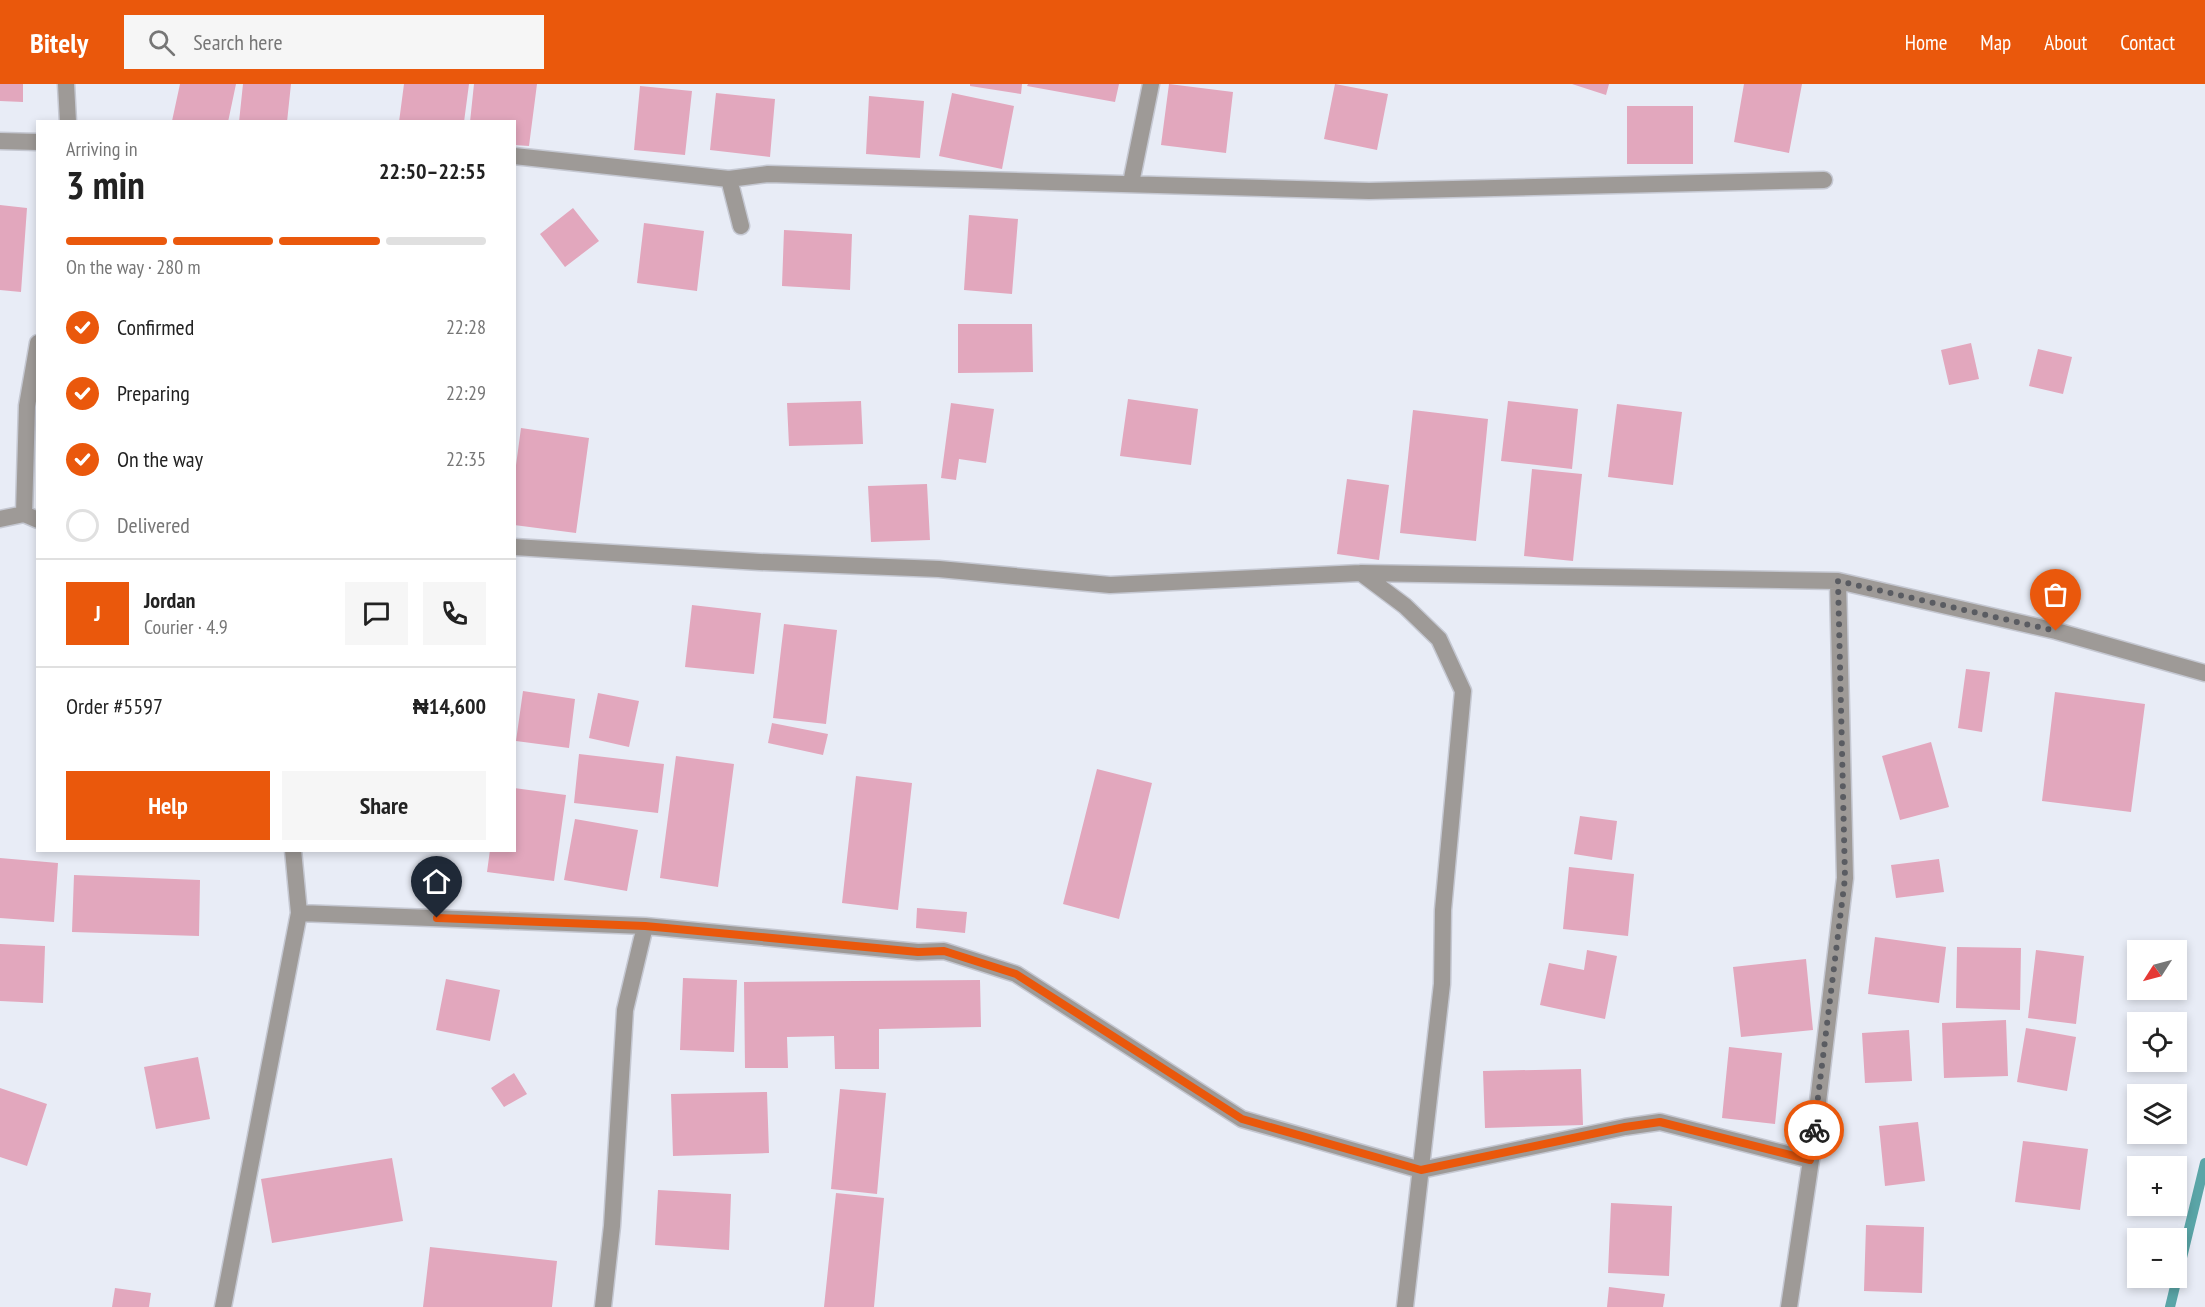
<!DOCTYPE html>
<meta charset="utf-8">
<style>
:root{--surface:#fff;--page:#f6f6f6;--text:#222;--muted:#767676;--line:#e0e0e0;--accent:#ea580c}
body{margin:0;font-family:"PT Sans Narrow",sans-serif;background:var(--page);color:var(--text);height:100vh;display:flex;flex-direction:column;font-size:22px;white-space:nowrap}
*{box-sizing:border-box;margin:0}
p{font-size:20px;color:var(--muted)}
.icon{flex:none;width:33px;height:33px;fill:none;stroke:currentColor;stroke-width:2;stroke-linecap:round;stroke-linejoin:round}
.map{position:relative;flex:1;overflow:hidden}
.details{position:absolute;left:36px;top:36px;width:480px;height:732px;display:flex;flex-direction:column;background:var(--surface);border-radius:0px;box-shadow:0 3px 9px #0003}
.details>*{flex:none}
.needle{width:39px;rotate:234deg}
.fabs{position:absolute;left:2127px;top:856px;display:grid;gap:12px}
.fabs a{display:grid;place-items:center;width:60px;height:60px;border-radius:0px;background:var(--surface);box-shadow:0 3px 9px #0003;font-size:30px}
.pin{position:absolute;display:grid;place-items:center;width:51px;height:51px;color:#fff;margin:-62px -26px;border-radius:50% 50% 50% 0;rotate:-45deg;box-shadow:0 0 6px #0007}
.pin .icon{rotate:45deg}
.courier{position:absolute;display:grid;place-items:center;width:60px;height:60px;margin:-30px;border:4px solid #ea580c;border-radius:50%;background:#fff;color:#222;box-shadow:0 2px 8px #0007}
.overview em{font-style:normal;font-weight:800}
.overview div{display:flex;flex-direction:column-reverse}
.overview{display:flex;align-items:center;justify-content:space-between;height:102px;padding:0 30px}
h1{font-size:39px;font-weight:800;line-height:45px}
.bar{display:grid;grid-template-columns:repeat(4,1fr);gap:9px 6px;align-content:center;height:72px;padding:0 30px}
.bar i{height:8px;border-radius:4px;background:var(--line)}
.bar .selected{background:var(--accent)}
.bar p{grid-column:span 4}
.line{display:flex;align-items:center;gap:15px;padding:0 30px;border-top:2px solid var(--line)}
.line div{flex:1}
.round{display:grid;place-items:center;flex:none;width:63px;height:63px;border-radius:0px;background:var(--page)}
ol{padding:0 30px;list-style:none}
li{display:flex;align-items:center;gap:18px;height:66px}
li p{margin-inline-start:auto}
li .icon{padding:6px;border-radius:50%;background:var(--accent);color:#fff;stroke-width:4}
li:last-child{color:var(--muted)}
li i{width:33px;height:33px;border:3px solid var(--line);border-radius:50%}
.cta{display:flex;gap:12px;margin-top:auto;padding:12px 30px}
.cta a{flex:1;height:69px;border-radius:0px;background:var(--accent);color:#fff;font-size:24px;font-weight:800;line-height:69px;text-align:center}
.cta a+a{background:var(--page);color:var(--text)}
header{display:flex;align-items:center;gap:36px;box-sizing:border-box;height:84px;padding:0 30px;background:var(--accent);color:#fff}
header strong{font-size:28px}
nav{display:flex;gap:33px;margin-inline-start:auto;font-size:21px}
.search{width:420px;height:54px;background:var(--page);display:flex;align-items:center;gap:15px;box-sizing:border-box;padding:0 21px;border-radius:0px;color:var(--muted);font-size:22px}
.map>svg:first-child{display:block}
.lines{fill:none;stroke-linecap:round;stroke-linejoin:round}
.stream{stroke:#5aa5a7;stroke-width:10}
.building{fill:#e2a7bd}
.minor-casing{stroke:#c5c8d2;stroke-width:19}
.minor{stroke:#9e9a97;stroke-width:16}
.done{stroke:#5a5c62;stroke-width:6;stroke-dasharray:0 10.8}
.route{stroke:#ea580c;stroke-width:8}
</style>
<header>
<strong>Bitely</strong>
<div class="search"><svg class="icon" aria-label="search" viewBox="0 0 24 24"><circle cx="10" cy="10" r="6"/><path d="M15 15l6 6"/></svg>Search here</div>
<nav><a>Home</a><a>Map</a><a>About</a><a>Contact</a></nav>
</header>
<div class="map">
<svg width="2205" height="1223" viewBox="0 0 2205 1223">
<rect width="100%" height="100%" fill="#e8ecf6"/>
<g class="lines">
<path class="stream" d="M2170 1223 2205 1079"/>
</g>
<path class="building" d="M0 0H23V18L0 17Z
M180 0H236L228 38 172 37Z
M243 0H291L287 38H239Z
M404 0H469L464 38H399Z
M474 0H537L529 62 514 61V38H470Z
M970 0H1022L1021 10 970 2Z
M1028 0H1119L1115 18 1027 2Z
M1169 0 1233 8 1226 69 1161 61Z
M1335 0 1388 10 1377 66 1324 55Z
M1572 0H1609L1606 11Z
M1744 0H1802L1789 69 1734 58Z
M640 2 692 7 685 71 634 66Z
M716 9 775 15 770 73 710 66Z
M952 9 1014 22 1002 85 939 72Z
M869 12 924 17 920 74 866 70Z
M1627 22H1693V80H1627Z
M0 121 27 124 21 208 0 206Z
M573 124 599 157 565 183 540 150Z
M969 131 1018 135 1012 210 964 206Z
M644 139 704 147 697 207 637 199Z
M784 146 852 150 850 206 782 202Z
M958 240H1032L1033 288 958 289Z
M1971 259 1979 295 1949 301 1941 266Z
M2038 265 2072 273 2063 310 2029 302Z
M1128 315 1198 325 1191 381 1120 372Z
M861 317 863 360 789 362 787 319Z
M1508 317 1578 325 1572 385 1501 377Z
M951 319 994 325 986 379 959 375 956 396 941 394Z
M1617 320 1682 328 1673 401 1608 393Z
M1413 326 1488 335 1476 457 1400 449Z
M521 344 589 354 576 449 514 441V396Z
M1532 385 1582 390 1573 477 1524 472Z
M1347 395 1389 401 1379 476 1337 470Z
M927 400 930 456 871 458 868 402Z
M692 521 761 529 754 590 685 583Z
M784 540 837 546 826 640 773 634Z
M1966 585 1990 588 1982 648 1958 644Z
M523 607 575 615 569 664 516 657Z
M2055 608 2145 620 2131 728 2042 717Z
M598 609 639 617 629 663 589 654Z
M772 639 828 650 823 671 768 659Z
M1931 658 1949 723 1900 736 1882 672Z
M579 670 664 680 658 729 574 719Z
M676 672 734 680 718 803 660 794Z
M1097 685 1152 699 1119 835 1063 820Z
M856 692 912 699 898 826 842 819Z
M514 704 566 711 554 797 487 788 490 766H514Z
M1580 732 1617 737 1612 776 1574 770Z
M575 735 638 746 627 807 564 796Z
M0 774 58 779 54 838 0 834Z
M1939 775 1944 808 1896 814 1891 781Z
M1569 783 1634 790 1628 852 1563 845Z
M74 791 200 796 199 852 72 848Z
M917 824 967 828 965 849 916 844Z
M1875 853 1946 863 1939 919 1868 910Z
M0 860 45 862 43 919 0 917Z
M1957 863 2021 864 2020 926 1956 924Z
M1587 866 1617 872 1605 935 1540 921 1549 879 1584 886Z
M2036 866 2084 872 2076 940 2028 934Z
M1806 875 1813 946 1741 953 1733 883Z
M683 894 737 896 734 968 680 966Z
M446 895 500 906 490 957 436 946Z
M980 896 981 943 879 945V985H835L834 952 787 953 788 984H745L744 898Z
M2006 936 2008 992 1944 994 1942 939Z
M2026 944 2076 953 2067 1007 2017 998Z
M1909 946 1912 997 1865 999 1862 949Z
M1729 963 1782 969 1775 1040 1722 1034Z
M198 973 210 1035 156 1045 144 983Z
M1581 985 1583 1041 1485 1044 1483 987Z
M514 989 527 1010 504 1023 491 1004Z
M0 1004 47 1020 27 1082 0 1073Z
M840 1005 886 1009 877 1110 831 1105Z
M767 1008 769 1069 673 1072 671 1010Z
M1918 1038 1925 1097 1885 1102 1879 1042Z
M2023 1057 2088 1065 2080 1126 2015 1118Z
M392 1074 403 1137 272 1159 261 1095Z
M658 1106 731 1110 729 1166 655 1161Z
M836 1109 884 1114 874 1223H824Z
M1611 1119 1672 1122 1669 1192 1608 1189Z
M1866 1141 1924 1143 1922 1209 1864 1207Z
M430 1163 557 1177 552 1223H423Z
M1609 1203 1665 1210 1663 1223H1607Z
M115 1204 151 1209 149 1223H112Z"/>
<g class="lines">
<defs>
<path id="minor" d="M66 0 68 38
M0 57 38 58
M514 72 729 95 768 90 1369 107 1824 96
M729 95 741 142
M1131 99 1151 0
M24 430 27 322 38 259
M0 435 24 430 38 436
M514 463 760 478 939 485 1110 501 1361 489 1838 497 2056 547 2205 589
M1361 489 1405 522 1439 555 1463 607 1443 826 1442 900 1405 1223
M299 829 645 842 918 868 944 867 1016 890 1242 1035 1421 1086 1625 1043 1660 1038 1811 1076
M223 1223 299 829 293 766
M603 1223 612 1142 625 926 645 842
M1789 1223 1811 1076 1845 794 1838 497"/>
</defs>
<use href="#minor" class="minor-casing"/>
<use href="#minor" class="minor"/>
</g>
<g class="lines">
<path class="done" d="M1814 1046 1845 794 1838 497 2056 547"/>
<path class="route" d="M437 834 645 842 918 868 944 867 1016 890 1242 1035 1421 1086 1625 1043 1660 1038 1810 1076 1814 1046"/>
</g>
</svg>
<div class="fabs">
<a><svg class="needle" viewBox="-14 -14 28 28"><path d="M0-13l5 13h-10z" fill="#e53935"/><path d="M0 13l5-13h-10z" fill="#767676"/></svg></a>
<a><svg class="icon" aria-label="locate" viewBox="0 0 24 24"><circle cx="12" cy="12" r="6"/><path d="M12 2v4M12 18v4M2 12h4M18 12h4"/></svg></a>
<a><svg class="icon" aria-label="layers" viewBox="0 0 24 24"><path d="M12 4l9 5-9 5-9-5zM3 14l9 5 9-5"/></svg></a>
<a>+</a>
<a>−</a>
</div>
<div class="pin" style="left:2056px;top:547px;background:#ea580c"><svg class="icon" aria-label="bag" viewBox="0 0 24 24"><path d="M5 8h14l-1 12H6zM9 8a3 3 0 0 1 6 0"/></svg></div>
<div class="pin" style="left:437px;top:834px;background:#1f2937"><svg class="icon" aria-label="home" viewBox="0 0 24 24"><path d="M3 11l9-7 9 7M6 9v11h12V9"/></svg></div>
<div class="courier" style="left:1814px;top:1046px"><svg class="icon" aria-label="bike" viewBox="0 0 24 24"><circle cx="6" cy="16" r="4"/><circle cx="18" cy="16" r="4"/><path d="M6 16l4-8h5l3 8M10 8l3 8H6M13 5h3"/></svg></div>
<section class="details">
<div class="overview"><div><h1>3 min</h1><p>Arriving in</p></div><em>22:50–22:55</em></div>
<div class="bar"><i class="selected"></i><i class="selected"></i><i class="selected"></i><i></i><p>On the way · 280 m</p></div>
<ol>
<li><svg class="icon" aria-label="check" viewBox="0 0 24 24"><path d="M5 12l5 5 9-10"/></svg>Confirmed<p>22:28</p></li>
<li><svg class="icon" aria-label="check" viewBox="0 0 24 24"><path d="M5 12l5 5 9-10"/></svg>Preparing<p>22:29</p></li>
<li><svg class="icon" aria-label="check" viewBox="0 0 24 24"><path d="M5 12l5 5 9-10"/></svg>On the way<p>22:35</p></li>
<li><i></i>Delivered</li>
</ol>
<div class="line" style="height:108px"><b class="round" style="background:var(--accent);color:#fff">J</b><div><b>Jordan</b><p>Courier · 4.9</p></div><a class="round"><svg class="icon" aria-label="chat" viewBox="0 0 24 24"><path d="M4 5h16v11H9l-5 4z"/></svg></a><a class="round"><svg class="icon" aria-label="phone" viewBox="0 0 24 24"><path d="M5 4h4l2 5-3 2q2 4 5 5l2-3 5 2v4C11 20 4 13 5 4z"/></svg></a></div>
<div class="line" style="height:78px"><div>Order #5597</div><b>₦14,600</b></div>
<div class="cta"><a>Help</a><a>Share</a></div>
</section>
</div>
